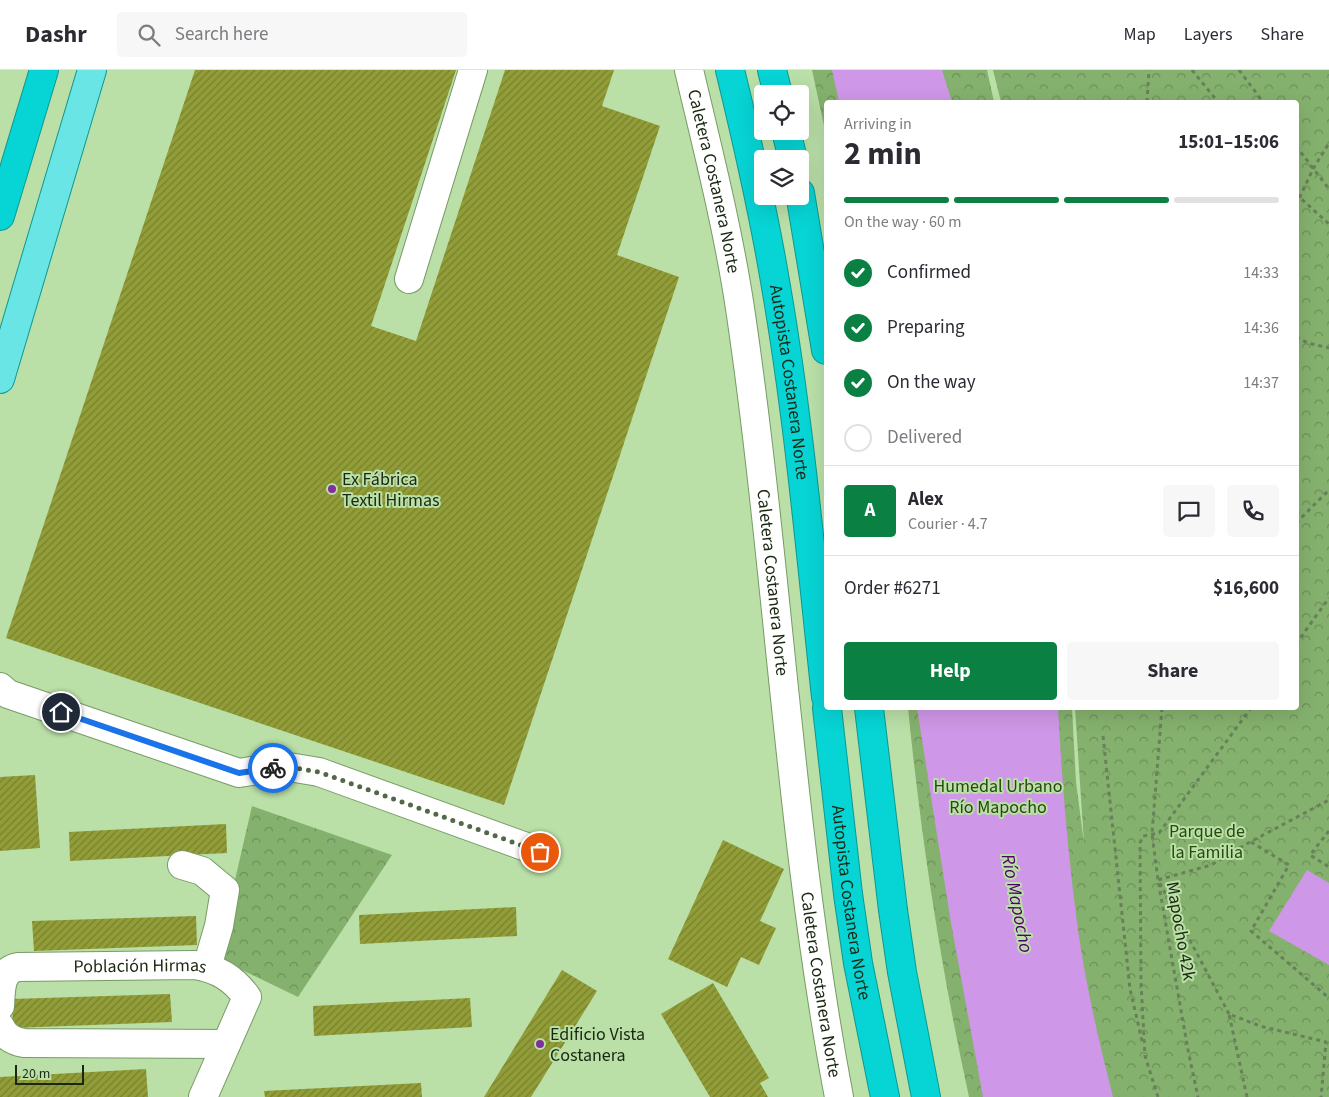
<!DOCTYPE html>
<meta charset="utf-8">
<style>
:root{--surface:#fff;--page:#f7f7f7;--text:#2b2b33;--muted:#7c7c81;--line:#e1e1e2;--accent:#0b8043}
body{margin:0;font-family:"Source Sans 3",sans-serif;background:var(--page);color:var(--text);height:100vh;display:flex;flex-direction:column;font-size:19px;white-space:nowrap}
*{box-sizing:border-box;margin:0}
p{font-size:16px;color:var(--muted)}
.icon{flex:none;width:28px;height:28px;fill:none;stroke:currentColor;stroke-width:2;stroke-linecap:round;stroke-linejoin:round}
.map{position:relative;flex:1;overflow:hidden}
.drawer{position:absolute;left:824px;top:30px;width:475px;height:610px;display:flex;flex-direction:column;background:var(--surface);border-radius:5px;box-shadow:0 5px 20px #0002}
.drawer>*{flex:none}
.controls{position:absolute;left:754px;top:15px;display:grid;gap:10px}
.controls a{display:grid;place-items:center;width:55px;height:55px;border-radius:5px;background:var(--surface);box-shadow:0 5px 20px #0002;font-size:25px}
.scale{position:absolute;left:15px;bottom:12px;width:69px;box-sizing:border-box;padding-left:5px;border:2px solid #1a2812;border-top:0;font-size:14px;line-height:18px;white-space:nowrap;color:#1a2812;-webkit-text-stroke:4px #badfa7;paint-order:stroke}
.pin{position:absolute;display:grid;place-items:center;width:42px;height:42px;color:#fff;margin:-21px;border:2px solid #fff;border-radius:50%;box-shadow:0 1px 5px #0007}
.courier{position:absolute;display:grid;place-items:center;width:50px;height:50px;margin:-25px;border:4px solid #1a73e8;border-radius:50%;background:#fff;color:#222;box-shadow:0 1px 6px #0007}
.headline em{font-style:normal;font-weight:700}
.headline div{display:flex;flex-direction:column-reverse}
.headline{display:flex;align-items:center;justify-content:space-between;height:85px;padding:0 20px}
h1{font-size:32px;font-weight:700;line-height:38px}
.bar{display:grid;grid-template-columns:repeat(4,1fr);gap:8px 5px;align-content:center;height:60px;padding:0 20px}
.bar i{height:6px;border-radius:4px;background:var(--line)}
.bar .active{background:var(--accent)}
.bar p{grid-column:span 4}
.line{display:flex;align-items:center;gap:12px;padding:0 20px;border-top:1px solid var(--line)}
.line div{flex:1}
.round{display:grid;place-items:center;flex:none;width:52px;height:52px;border-radius:5px;background:var(--page)}
ol{padding:0 20px;list-style:none}
li{display:flex;align-items:center;gap:15px;height:55px}
li p{margin-inline-start:auto}
li .icon{padding:5px;border-radius:50%;background:var(--accent);color:#fff;stroke-width:4}
li:last-child{color:var(--muted)}
li i{width:28px;height:28px;border:2px solid var(--line);border-radius:50%}
.primary-button{display:flex;gap:10px;margin-top:auto;padding:10px 20px}
.primary-button a{flex:1;height:58px;border-radius:5px;background:var(--accent);color:#fff;font-size:20px;font-weight:700;line-height:58px;text-align:center}
.primary-button a+a{background:var(--page);color:var(--text)}
header{display:flex;align-items:center;gap:30px;box-sizing:border-box;height:70px;padding:0 25px;background:var(--surface);border-bottom:1px solid var(--line)}
header strong{font-size:24px}
nav{display:flex;gap:28px;margin-inline-start:auto;font-size:18px}
.search{width:350px;height:45px;background:var(--page);display:flex;align-items:center;gap:12px;box-sizing:border-box;padding:0 18px;border-radius:5px;color:var(--muted);font-size:19px}
.map>svg:first-child{display:block}
.park{fill:url(#park-crowns)}
.water{fill:#cf97e7}
.building{fill:url(#building-hatch)}
.lines{fill:none;stroke-linecap:round;stroke-linejoin:round}
.minor-casing{stroke:#789b66;stroke-width:30}
.major-casing{stroke:#0e9891;stroke-width:30}
.highway-casing{stroke:#0e9891;stroke-width:30}
.path{stroke:#68815a;stroke-width:3;stroke-dasharray:4 4;stroke-linecap:butt}
.minor{stroke:#fff;stroke-width:28}
.major{stroke:#6ae5e6;stroke-width:28}
.highway{stroke:#07d4d5;stroke-width:28}
.done{stroke:#526846;stroke-width:5;stroke-dasharray:0 9}
.route{stroke:#1a73e8;stroke-width:6}
.poi-dot{fill:#802e9e;stroke:#badfa7;stroke-width:2}
.labels{text-anchor:middle;stroke-width:4;stroke-linejoin:round;paint-order:stroke}
.street-label{font-size:18px;fill:#1a2812;stroke:#badfa7}
.poi-label{font-size:18px;fill:#1a2812;stroke:#badfa7;text-anchor:start}
.park-label{font-size:18px;fill:#274910;stroke:#badfa7}
.water-label{font-size:19px;font-style:italic;fill:#4f0167;stroke:#badfa7}
</style>
<header>
<strong>Dashr</strong>
<div class="search"><svg class="icon" aria-label="search" viewBox="0 0 24 24"><circle cx="10" cy="10" r="6"/><path d="M15 15l6 6"/></svg>Search here</div>
<nav><a>Map</a><a>Layers</a><a>Share</a></nav>
</header>
<div class="map">
<svg width="1329" height="1027" viewBox="0 0 1329 1027">
<defs>
<pattern id="park-crowns" width="20" height="18" patternUnits="userSpaceOnUse" patternTransform="scale(1.25)"><rect width="20" height="18" fill="#85b16e"/><path d="M2 6a3 3 0 1 1 6 0M12 15a3 3 0 1 1 6 0" fill="none" stroke="#6c9059"/></pattern>
<pattern id="building-hatch" width="6" height="6" patternUnits="userSpaceOnUse" patternTransform="scale(1.25)"><rect width="6" height="6" fill="#929d38"/><path d="M-1 1l2-2M0 6l6-6M5 7l2-2" fill="none" stroke="#76802e"/></pattern>
</defs>
<rect width="100%" height="100%" fill="#badfa7"/>
<path class="park" d="M812 0H987L994 32H826V65Z
M993 0H1329V1027H969C941 899 921 768 908 638H1072L1076 712 1084 773 1075 638H1296V32H1001Z
M252 736 392 785 298 927 217 888Z"/>
<path class="water" d="M832 0H942L952 32H839Z
M917 638H1058C1062 712 1068 786 1078 860 1086 916 1099 972 1113 1027H983L951 853Z
M1307 800 1329 813V895L1269 861Z"/>
<path class="building" d="M195 0H456L371 256 416 271 505 0H614L602 36 660 56 617 185 679 207 504 735 6 568Z
M35 705 40 778 0 781V707Z
M226 754 227 783 70 791 69 762Z
M723 770 784 799 760 851 776 858 759 895 741 887 727 917 668 889Z
M516 837 517 866 360 874 359 845Z
M196 846 197 875 34 881 32 851Z
M562 900 597 921 531 1027H484Z
M713 913 769 1008 760 1013 768 1027H710L661 944Z
M170 924 172 952 13 958 12 929Z
M470 928 472 957 314 966 313 936Z
M146 999 148 1027H0V1007Z
M421 1013 422 1027H265L264 1021Z"/>
<g class="lines">
<defs>
<g id="minor">
<path id="s1" d="M689 0C708 81 729 162 741 245 779 505 790 769 839 1027"/>
<path d="M409 209 473 0"/>
<path d="M0 617 8 624 239 703 283 696 319 702 540 782"/>
<path d="M182 795 202 801 225 820 219 856 207 897"/>
<path id="s2" d="M0 936C1 920 0 900 18 897L195 895C218 899 233 908 247 927L203 1027"/>
<path d="M0 956C5 967 13 971 24 973L226 974"/>
</g>
<path id="major" d="M0 309 92 0"/>
<g id="highway">
<path id="s3" d="M730 0C747 70 763 140 775 211 799 348 811 488 826 627"/>
<path d="M772 0 778 24"/>
<path d="M786 61 793 89"/>
<path d="M800 123 826 280"/>
<path d="M0 146 44 0"/>
<path id="s4" d="M827 638 848 824 858 893 885 1027"/>
<path d="M869 638 893 840 902 902 926 1027"/>
</g>
</defs>
<use href="#minor" class="minor-casing"/>
<use href="#major" class="major-casing"/>
<use href="#highway" class="highway-casing"/>
<path class="path" d="M1192 0 1218 32
M1239 0 1263 32
M1147 32 1149 0
M1296 76 1329 119
M1296 124 1329 154
M1296 135 1313 99 1329 73
M1296 267 1308 273 1329 278
M1296 453 1329 420
M1296 574 1329 528
M1162 638 1152 764 1158 810 1188 980 1198 1027
M1103 666 1130 919 1143 975
M1329 761 1310 785 1329 797
M1251 772 1289 795 1251 861 1329 928
M1229 944 1158 810 1211 795 1250 772 1329 730
M1158 1027 1145 986 1141 913 1140 773 1143 766 1159 763 1251 638
M1247 1027 1229 944 1260 956 1326 972 1321 1027"/>
<use href="#minor" class="minor"/>
<use href="#major" class="major"/>
<use href="#highway" class="highway"/>
</g>
<g class="lines">
<path class="done" d="M273 698 282 696 319 702 540 782"/>
<path class="route" d="M61 642 239 703 273 698"/>
</g>
<g class="poi-dot">
<circle cx="332" cy="419" r="5"/>
<circle cx="540" cy="974" r="5"/>
</g>
<g class="labels">
<g class="street-label">
<text dy="6" stroke="none"><textPath href="#s1" startOffset="114">Caletera Costanera Norte</textPath></text>
<text dy="6" stroke="none"><textPath href="#s3" startOffset="318">Autopista Costanera Norte</textPath></text>
<text dy="6" stroke="none"><textPath href="#s1" startOffset="520">Caletera Costanera Norte</textPath></text>
<text dy="6" stroke="none"><textPath href="#s4" startOffset="196">Autopista Costanera Norte</textPath></text>
<text transform="translate(1181 861) rotate(80)" y="6">Mapocho 42k</text>
<text dy="6" stroke="none"><textPath href="#s2" startOffset="169">Población Hirmas</textPath></text>
<text dy="6" stroke="none"><textPath href="#s1" startOffset="925">Caletera Costanera Norte</textPath></text>
</g>
<g class="poi-label">
<text x="342" y="415">Ex Fábrica<tspan x="342" dy="21">Textil Hirmas</tspan></text>
<text x="550" y="970">Edificio Vista<tspan x="550" dy="21">Costanera</tspan></text>
</g>
<g class="park-label">
<text x="998" y="722">Humedal Urbano<tspan x="998" dy="21">Río Mapocho</tspan></text>
<text x="1207" y="767">Parque de<tspan x="1207" dy="21">la Familia</tspan></text>
</g>
<g class="water-label">
<text transform="translate(1018 833) rotate(79)" y="7">Río Mapocho</text>
</g>
</g>
</svg>
<div class="controls">
<a><svg class="icon" aria-label="locate" viewBox="0 0 24 24"><circle cx="12" cy="12" r="6"/><path d="M12 2v4M12 18v4M2 12h4M18 12h4"/></svg></a>
<a><svg class="icon" aria-label="layers" viewBox="0 0 24 24"><path d="M12 4l9 5-9 5-9-5zM3 14l9 5 9-5"/></svg></a>
</div>
<div class="scale">20 m</div>
<div class="pin" style="left:540px;top:782px;background:#ea580c"><svg class="icon" aria-label="bag" viewBox="0 0 24 24"><path d="M5 8h14l-1 12H6zM9 8a3 3 0 0 1 6 0"/></svg></div>
<div class="pin" style="left:61px;top:642px;background:#1f2937"><svg class="icon" aria-label="home" viewBox="0 0 24 24"><path d="M3 11l9-7 9 7M6 9v11h12V9"/></svg></div>
<div class="courier" style="left:273px;top:698px"><svg class="icon" aria-label="bike" viewBox="0 0 24 24"><circle cx="6" cy="16" r="4"/><circle cx="18" cy="16" r="4"/><path d="M6 16l4-8h5l3 8M10 8l3 8H6M13 5h3"/></svg></div>
<section class="drawer">
<div class="headline"><div><h1>2 min</h1><p>Arriving in</p></div><em>15:01–15:06</em></div>
<div class="bar"><i class="active"></i><i class="active"></i><i class="active"></i><i></i><p>On the way · 60 m</p></div>
<ol>
<li><svg class="icon" aria-label="check" viewBox="0 0 24 24"><path d="M5 12l5 5 9-10"/></svg>Confirmed<p>14:33</p></li>
<li><svg class="icon" aria-label="check" viewBox="0 0 24 24"><path d="M5 12l5 5 9-10"/></svg>Preparing<p>14:36</p></li>
<li><svg class="icon" aria-label="check" viewBox="0 0 24 24"><path d="M5 12l5 5 9-10"/></svg>On the way<p>14:37</p></li>
<li><i></i>Delivered</li>
</ol>
<div class="line" style="height:90px"><b class="round" style="background:var(--accent);color:#fff">A</b><div><b>Alex</b><p>Courier · 4.7</p></div><a class="round"><svg class="icon" aria-label="chat" viewBox="0 0 24 24"><path d="M4 5h16v11H9l-5 4z"/></svg></a><a class="round"><svg class="icon" aria-label="phone" viewBox="0 0 24 24"><path d="M5 4h4l2 5-3 2q2 4 5 5l2-3 5 2v4C11 20 4 13 5 4z"/></svg></a></div>
<div class="line" style="height:65px"><div>Order #6271</div><b>$16,600</b></div>
<div class="primary-button"><a>Help</a><a>Share</a></div>
</section>
</div>
